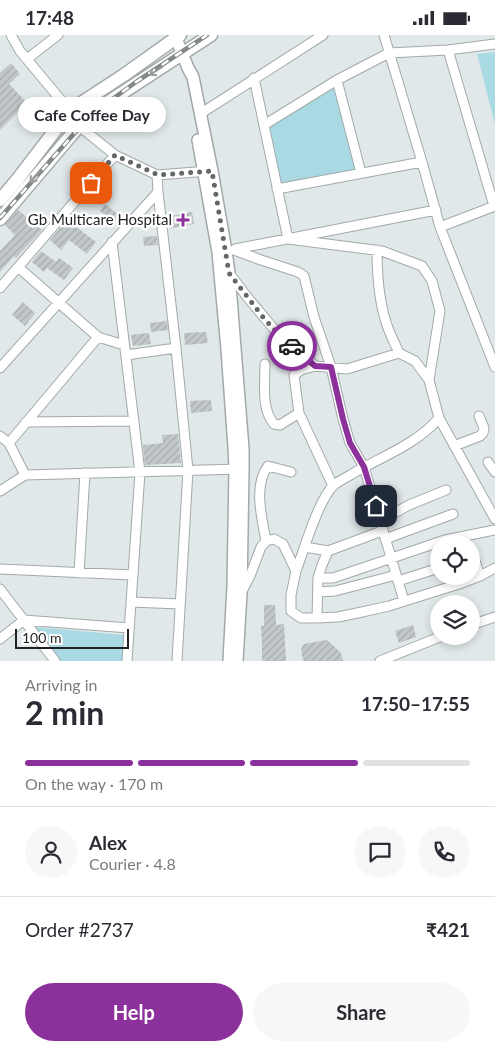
<!DOCTYPE html>
<meta charset="utf-8">
<style>
:root{--surface:#fff;--page:#f7f7f7;--text:#2b2b33;--muted:#7c7c81;--line:#e1e1e2;--accent:#8c309c}
body{margin:0;font-family:Lato,sans-serif;background:var(--page);color:var(--text);height:100vh;display:flex;flex-direction:column;font-size:19px;white-space:nowrap}
*{box-sizing:border-box;margin:0}
p{font-size:16px;color:var(--muted)}
.icon{flex:none;width:28px;height:28px;fill:none;stroke:currentColor;stroke-width:2;stroke-linecap:round;stroke-linejoin:round}
.map{position:relative;height:626px;overflow:hidden}
.drawer{display:flex;flex-direction:column;background:var(--surface);flex:1}
.drawer>*{flex:none}
.fabs{position:absolute;left:430px;top:500px;display:grid;gap:10px}
.fabs a{display:grid;place-items:center;width:50px;height:50px;border-radius:50%;background:var(--surface);box-shadow:0 2px 8px #0003;font-size:25px}
.scale{position:absolute;left:15px;bottom:12px;width:114px;box-sizing:border-box;padding-left:5px;border:2px solid #1f2122;border-top:0;font-size:14px;line-height:18px;white-space:nowrap;color:#1f2122;-webkit-text-stroke:4px #fff;paint-order:stroke}
.pin{position:absolute;display:grid;place-items:center;width:42px;height:42px;color:#fff;margin:-21px;border-radius:10px;box-shadow:0 2px 8px #0006}
.courier{position:absolute;display:grid;place-items:center;width:50px;height:50px;margin:-25px;border:4px solid #8c309c;border-radius:50%;background:#fff;color:#222;box-shadow:0 1px 6px #0007}
.bubble{position:absolute;height:35px;border-radius:18px;background:var(--surface);box-shadow:0 2px 8px #0003;font-size:16px;font-weight:700;line-height:35px;text-align:center}
.head em{font-style:normal;font-weight:700}
.head div{display:flex;flex-direction:column-reverse}
.head{display:flex;align-items:center;justify-content:space-between;height:85px;padding:0 25px}
h1{font-size:32px;font-weight:700;line-height:38px}
.bar{display:grid;grid-template-columns:repeat(4,1fr);gap:8px 5px;align-content:center;height:60px;padding:0 25px}
.bar i{height:6px;border-radius:4px;background:var(--line)}
.bar .current{background:var(--accent)}
.bar p{grid-column:span 4}
.line{display:flex;align-items:center;gap:12px;padding:0 25px;border-top:1px solid var(--line)}
.line div{flex:1}
.round{display:grid;place-items:center;flex:none;width:52px;height:52px;border-radius:26px;background:var(--page)}
.primary-button{display:flex;gap:10px;margin-top:auto;padding:10px 25px}
.primary-button a{flex:1;height:58px;border-radius:30px;background:var(--accent);color:#fff;font-size:20px;font-weight:700;line-height:58px;text-align:center}
.primary-button a+a{background:var(--page);color:var(--text)}
.status{display:flex;justify-content:space-between;align-items:center;height:35px;padding:0 25px;background:var(--surface);direction:ltr}
.status svg{height:14px;fill:currentColor}
.map>svg:first-child{display:block}
.park{fill:#a9d9e2}
.building{fill:url(#building-hatch)}
.lines{fill:none;stroke-linecap:round;stroke-linejoin:round}
.minor-casing{stroke:#a3a9aa;stroke-width:11}
.tertiary-casing{stroke:#a3a9aa;stroke-width:14}
.secondary-casing{stroke:#a3a9aa;stroke-width:15}
.minor{stroke:#fff;stroke-width:9}
.tertiary{stroke:#fff;stroke-width:11}
.secondary{stroke:#fff;stroke-width:12}
.rail-casing{stroke:#828788;stroke-width:4.5}
.rail{stroke:#fff;stroke-width:2.5;stroke-dasharray:8;stroke-linecap:butt}
.oneway{stroke:#9a9b9c}
.done{stroke:#636768;stroke-width:5;stroke-dasharray:0 9}
.route{stroke:#8c309c;stroke-width:6}
.poi-dot{fill:#8c309c;stroke:#fff;stroke-width:2}
.labels{text-anchor:middle;stroke-width:5;stroke-linejoin:round;paint-order:stroke}
.poi-label{font-size:15px;fill:#1f2122;stroke:#fff;text-anchor:end}
</style>
<div class="status"><b>17:48</b><svg viewBox="0 0 49 12"><path d="M0 12V9h3v3zM5 12V6h3v6zM10 12V3h3v9zM15 12V0h3v12zM26 1h20v11H26zM47 4h2v5h-2z"/></svg></div>
<div class="map">
<svg width="495" height="626" viewBox="0 0 495 626">
<defs>
<pattern id="building-hatch" width="6" height="6" patternUnits="userSpaceOnUse" patternTransform="scale(1.25)"><rect width="6" height="6" fill="#c2c7ca"/><path d="M-1 1l2-2M0 6l6-6M5 7l2-2" fill="none" stroke="#a6abad"/></pattern>
</defs>
<rect width="100%" height="100%" fill="#e1e8e9"/>
<path class="park" d="M495 17V90L477 19Z
M334 52 357 137 281 150 269 92Z
M34 592 124 600 122 626H60Z"/>
<path class="building" d="M11 28 20 39 9 49 27 68 0 95V38Z
M105 169 119 180 113 187 100 176Z
M18 175 42 195 16 223 14 221 0 237V216L15 200 5 190Z
M192 177 194 189 171 193 169 181Z
M67 185 96 207 87 219 69 205 61 215 50 205Z
M157 201 158 210 144 211 143 202Z
M41 216 56 227 59 223 73 233 64 245 47 233 44 237 32 227Z
M23 267 35 278 25 291 12 280Z
M167 286 168 295 151 297 150 288Z
M206 297 208 308 185 310 184 298Z
M149 298 151 309 133 311 131 300Z
M211 365 212 376 191 378 190 366Z
M178 399 181 428 145 430 143 410 163 408 162 400Z
M264 570H275L276 590 284 589 286 626H262V610L261 591H264Z
M413 590 416 602 399 608 395 596Z
M327 605 341 618 343 626H303L301 614 304 609Z"/>
<g class="lines">
<defs>
<path id="minor" d="M11 0 20 16 70 76
M384 0 422 127 440 192 495 332
M448 15 494 171
M27 24 58 0
M254 43 288 204 382 216 422 231 432 246 440 276 429 345 439 383C417 409 381 422 352 439 346 443 338 446 333 451 318 466 304 515 296 536
M337 45 361 138
M200 79 323 0
M264 90 337 45 389 18 448 15 495 9
M79 91 115 120 157 140 209 136
M277 154 422 127
M158 157 176 313 188 435 177 626
M440 192 495 171
M112 207 140 437 127 626
M235 214 436 175
M234 215 261 225 298 237 304 241 314 282 331 332 343 384 350 408 364 432 404 566
M377 215C377 241 379 269 388 293 391 301 395 309 399 318
M18 232 98 302 124 310
M229 238 248 263 279 300 315 331
M0 253 115 120
M126 320 176 313
M265 329C265 348 261 374 274 389L280 390 299 378
M0 333 158 157 157 140
M439 383 495 484
M26 387 134 386
M0 401 9 408 25 440
M9 408 98 302
M454 411 480 401 483 398 484 393 479 381
M488 427 495 437
M333 451 299 378 294 340 301 335 315 331 347 334 399 318 415 326 429 345
M0 456 25 440 240 434
M380 486 409 470 446 455
M385 504 453 479
M266 506C262 484 253 450 268 431L291 437
M305 512 328 516
M471 514 480 541
M0 534 133 540
M79 538 85 438
M318 543H333L445 505 495 495
M398 546 439 533
M0 554 55 626
M318 557 335 556 396 540
M241 558 250 541 261 512 266 506 274 504 283 509 296 536 291 560V576L301 583H317L338 582 362 577 389 571 459 549 480 541 495 533
M131 567 180 569
M317 583 318 543 322 530 328 516 382 496
M471 590 495 582
M0 604 24 585 129 593
M380 626 442 601"/>
<path id="tertiary" d="M176 3 188 33 193 42 212 136 226 216 229 238 243 414V434L241 558 237 626
M198 105 218 217 227 314 234 412 235 434 233 551 229 626"/>
<path id="secondary" d="M0 165 17 145 70 76 78 70 124 40 180 0
M0 184 79 91 93 77 211 0"/>
</defs>
<use href="#minor" class="minor-casing"/>
<use href="#tertiary" class="tertiary-casing"/>
<use href="#secondary" class="secondary-casing"/>
<use href="#minor" class="minor"/>
<use href="#tertiary" class="tertiary"/>
<use href="#secondary" class="secondary"/>
<defs>
<path id="rail" d="M0 183 79 93 107 68 136 47 207 0"/>
</defs>
<use href="#rail" class="rail-casing"/>
<use href="#rail" class="rail"/>
</g>
<defs><path id="oneway-shaft" d="M-6 0H5M1.5-3L5.5 0L1.5 3" fill="none" stroke-width="1.6" stroke-linecap="round" stroke-linejoin="round" transform="scale(1.25)"/></defs>
<g class="oneway">
<use href="#oneway-shaft" transform="translate(156 36) rotate(147)"/>
<use href="#oneway-shaft" transform="translate(35 142) rotate(130)"/>
</g>
<g class="lines">
<path class="done" d="M91 148 115 120 158 140 212 136 229 238 263 282 279 300 292 311"/>
<path class="route" d="M292 311 315 331 331 332 343 384 350 408 364 432 376 471"/>
</g>
<path class="poi-dot" d="M180.5 177.5h5v5h5v5h-5v5h-5v-5h-5v-5h5z"/>
<g class="labels">
<g class="poi-label">
<text x="172" y="190">Gb Multicare Hospital</text>
</g>
</g>
</svg>
<div class="fabs">
<a><svg class="icon" aria-label="locate" viewBox="0 0 24 24"><circle cx="12" cy="12" r="6"/><path d="M12 2v4M12 18v4M2 12h4M18 12h4"/></svg></a>
<a><svg class="icon" aria-label="layers" viewBox="0 0 24 24"><path d="M12 4l9 5-9 5-9-5zM3 14l9 5 9-5"/></svg></a>
</div>
<div class="scale">100 m</div>
<div class="pin" style="left:91px;top:148px;background:#ea580c"><svg class="icon" aria-label="bag" viewBox="0 0 24 24"><path d="M5 8h14l-1 12H6zM9 8a3 3 0 0 1 6 0"/></svg></div>
<div class="pin" style="left:376px;top:471px;background:#1f2937"><svg class="icon" aria-label="home" viewBox="0 0 24 24"><path d="M3 11l9-7 9 7M6 9v11h12V9"/></svg></div>
<div class="courier" style="left:292px;top:311px"><svg class="icon" aria-label="car" viewBox="0 0 24 24"><path d="M5 17H2v-5l4-1 3-4h7l3 4 3 1v5h-3M9 17h6M6 11h13"/><circle cx="7" cy="17" r="2"/><circle cx="17" cy="17" r="2"/></svg></div>
<div class="bubble" style="left:18px;top:62px;width:148px">Cafe Coffee Day</div>
</div>
<section class="drawer">
<div class="head"><div><h1>2 min</h1><p>Arriving in</p></div><em>17:50–17:55</em></div>
<div class="bar"><i class="current"></i><i class="current"></i><i class="current"></i><i></i><p>On the way · 170 m</p></div>
<div class="line" style="height:90px"><a class="round"><svg class="icon" aria-label="person" viewBox="0 0 24 24"><circle cx="12" cy="8" r="4"/><path d="M4 21q1-7 8-7t8 7"/></svg></a><div><b>Alex</b><p>Courier · 4.8</p></div><a class="round"><svg class="icon" aria-label="chat" viewBox="0 0 24 24"><path d="M4 5h16v11H9l-5 4z"/></svg></a><a class="round"><svg class="icon" aria-label="phone" viewBox="0 0 24 24"><path d="M5 4h4l2 5-3 2q2 4 5 5l2-3 5 2v4C11 20 4 13 5 4z"/></svg></a></div>
<div class="line" style="height:65px"><div>Order #2737</div><b>₹421</b></div>
<div class="primary-button"><a>Help</a><a>Share</a></div>
</section>
